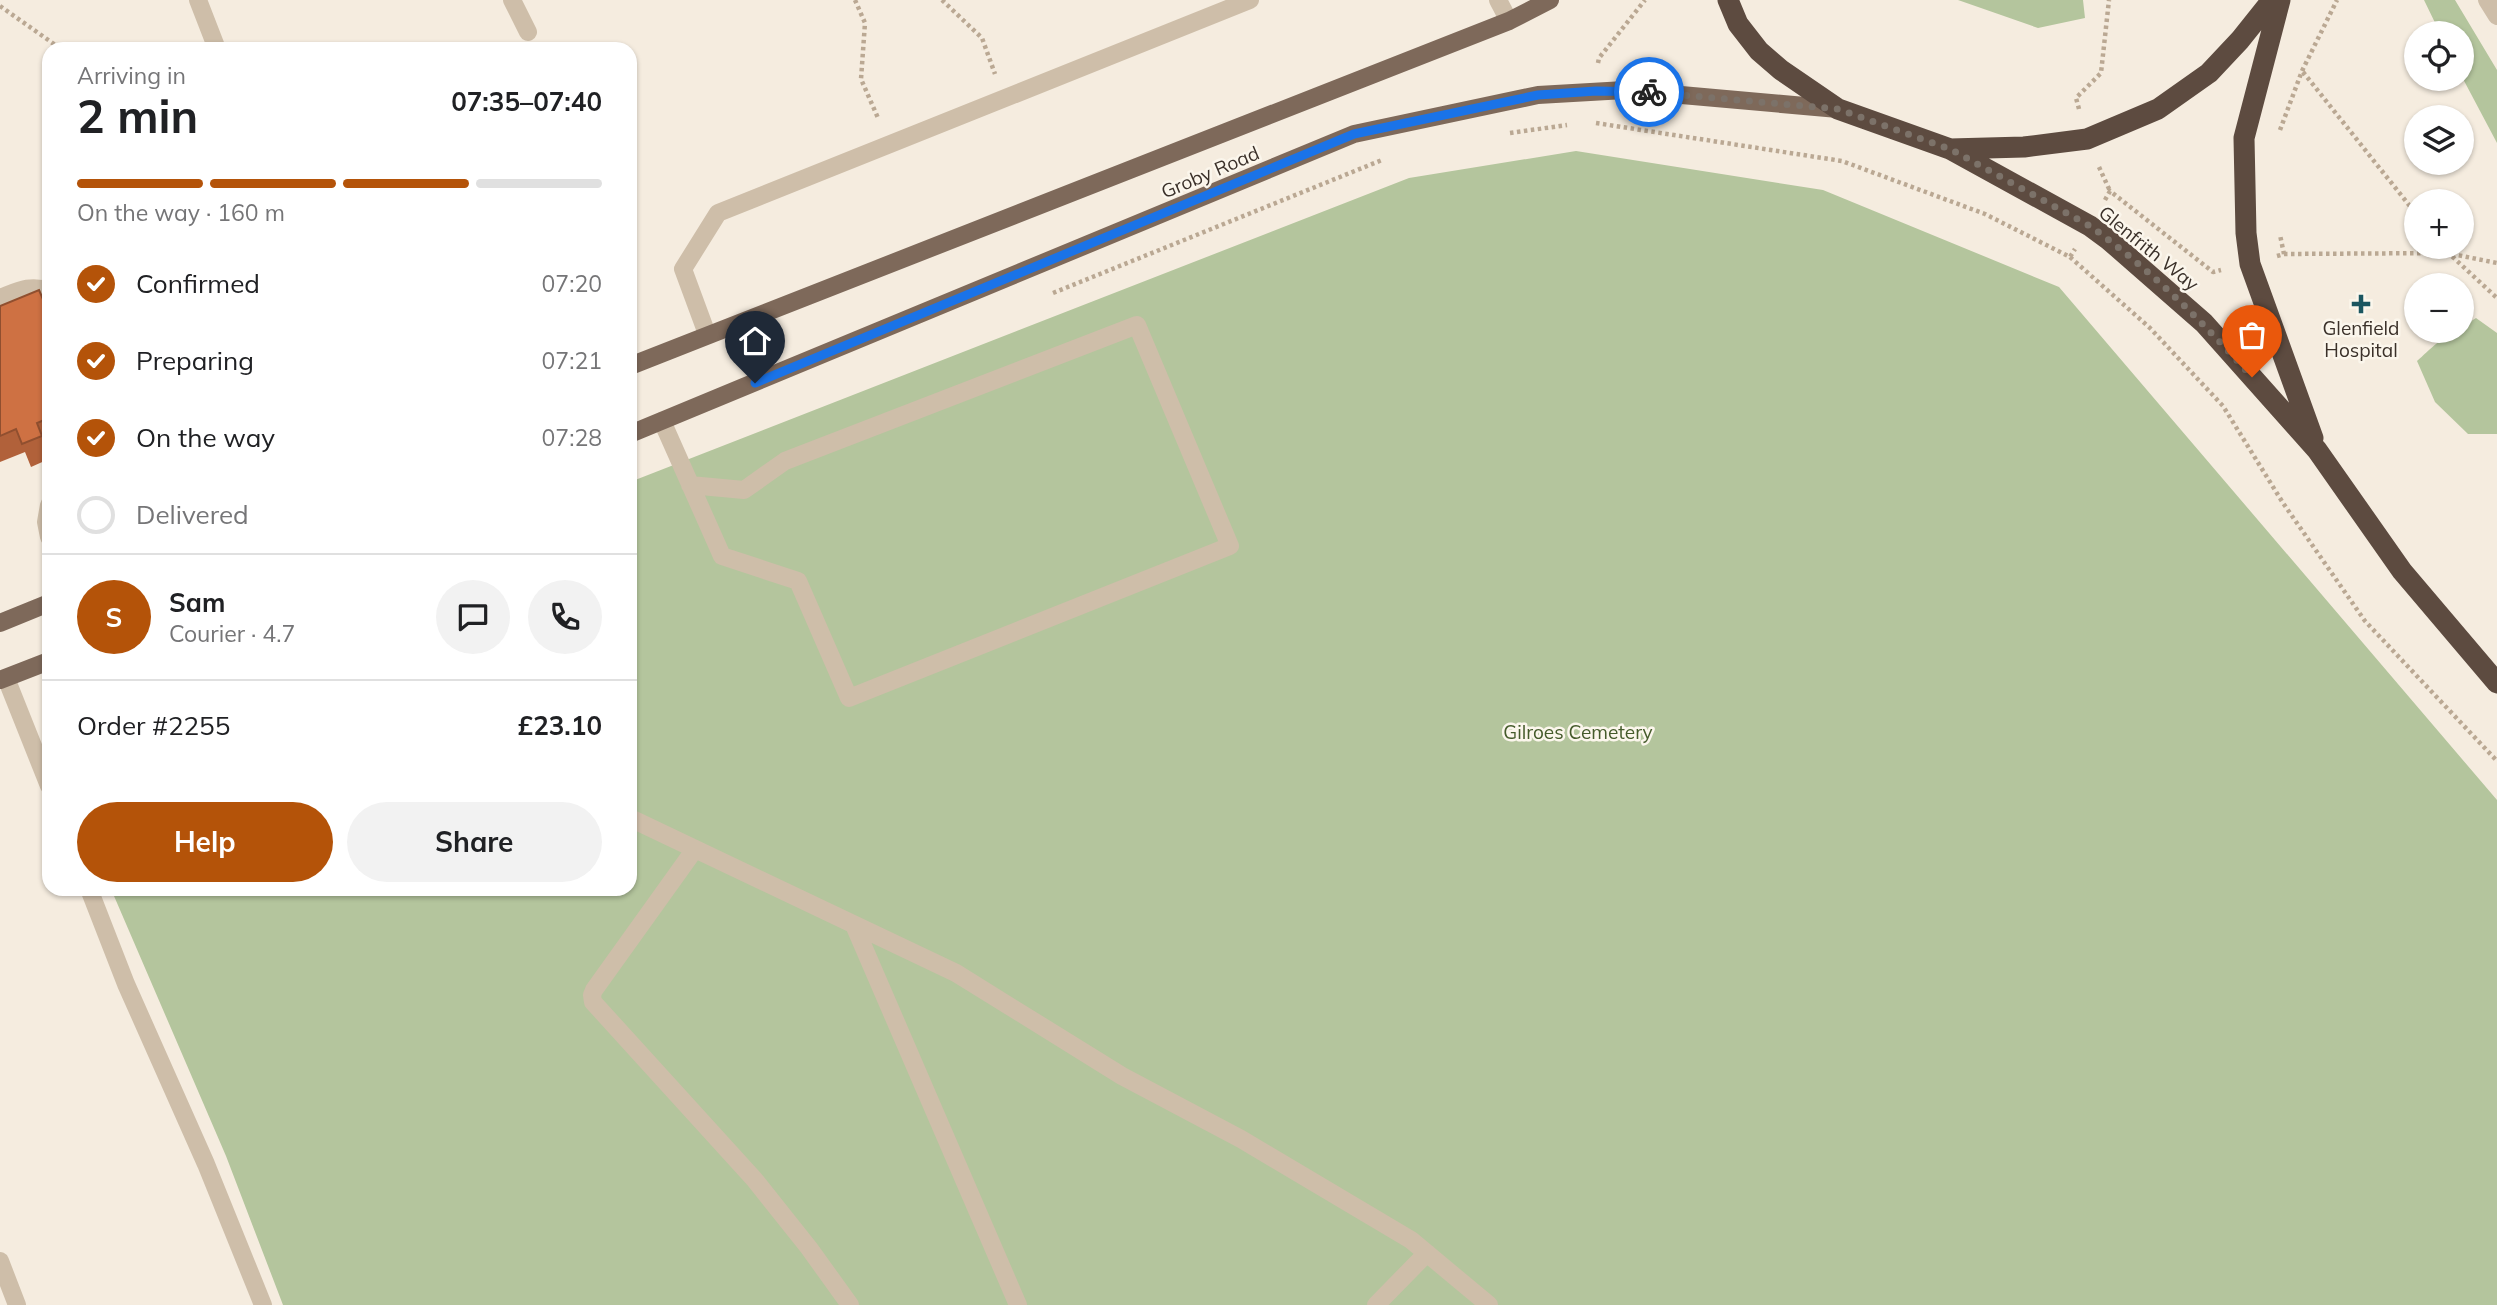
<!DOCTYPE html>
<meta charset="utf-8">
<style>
:root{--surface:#fff;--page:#f2f2f2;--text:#202124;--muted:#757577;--line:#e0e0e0;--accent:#b45309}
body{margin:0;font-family:Mulish,sans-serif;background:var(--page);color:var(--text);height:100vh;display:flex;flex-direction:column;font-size:26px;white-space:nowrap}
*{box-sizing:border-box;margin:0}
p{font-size:23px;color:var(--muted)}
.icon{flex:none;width:38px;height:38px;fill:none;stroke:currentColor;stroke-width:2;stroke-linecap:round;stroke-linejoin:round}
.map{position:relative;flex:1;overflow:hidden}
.drawer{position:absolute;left:42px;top:42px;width:595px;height:854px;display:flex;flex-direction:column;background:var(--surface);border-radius:21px;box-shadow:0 2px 5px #0004}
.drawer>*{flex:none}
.fabs{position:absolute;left:2404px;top:21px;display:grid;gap:14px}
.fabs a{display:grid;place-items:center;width:70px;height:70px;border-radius:50%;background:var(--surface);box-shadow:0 2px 5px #0004;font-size:35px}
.pin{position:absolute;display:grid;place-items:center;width:60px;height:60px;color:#fff;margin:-72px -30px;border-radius:50% 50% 50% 0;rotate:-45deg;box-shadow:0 0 7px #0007}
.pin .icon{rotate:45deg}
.courier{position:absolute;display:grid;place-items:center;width:70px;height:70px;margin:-35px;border:5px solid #1a73e8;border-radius:50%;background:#fff;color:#222;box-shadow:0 2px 9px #0007}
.summary em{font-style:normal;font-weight:700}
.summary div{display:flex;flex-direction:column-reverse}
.summary{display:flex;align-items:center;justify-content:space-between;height:119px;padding:0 35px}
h1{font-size:46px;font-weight:700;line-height:52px}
.bar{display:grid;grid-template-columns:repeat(4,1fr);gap:10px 7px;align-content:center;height:84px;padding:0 35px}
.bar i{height:9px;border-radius:5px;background:var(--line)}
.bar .active{background:var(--accent)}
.bar p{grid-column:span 4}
.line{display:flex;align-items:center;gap:18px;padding:0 35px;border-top:2px solid var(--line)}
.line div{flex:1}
.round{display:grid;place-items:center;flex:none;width:74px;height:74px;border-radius:37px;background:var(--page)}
ol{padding:0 35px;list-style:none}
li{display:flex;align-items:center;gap:21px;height:77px}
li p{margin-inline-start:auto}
li .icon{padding:7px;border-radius:50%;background:var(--accent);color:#fff;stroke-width:4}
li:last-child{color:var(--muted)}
li i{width:38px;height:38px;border:4px solid var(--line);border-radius:50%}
.cta{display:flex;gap:14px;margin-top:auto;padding:14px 35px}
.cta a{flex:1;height:80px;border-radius:42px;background:var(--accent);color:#fff;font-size:28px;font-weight:700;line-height:80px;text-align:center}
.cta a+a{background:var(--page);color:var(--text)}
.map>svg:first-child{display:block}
.green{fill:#b4c59d}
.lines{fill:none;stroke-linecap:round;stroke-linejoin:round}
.path{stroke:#baa893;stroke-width:4.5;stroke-dasharray:3.5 3.5;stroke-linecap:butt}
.minor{stroke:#cebea9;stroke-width:18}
.major{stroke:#7e695a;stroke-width:18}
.highway{stroke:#5d4b40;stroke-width:21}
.wall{fill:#b1613a}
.building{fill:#ce7143;stroke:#904f2f;stroke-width:2}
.done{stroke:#7c7269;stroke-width:7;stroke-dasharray:0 12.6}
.route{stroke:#1a73e8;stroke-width:9}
.poi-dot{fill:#1b5660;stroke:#fbf6ec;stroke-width:2.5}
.labels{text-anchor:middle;stroke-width:5;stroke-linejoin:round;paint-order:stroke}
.street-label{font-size:19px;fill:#3b312a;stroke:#fbf6ec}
.poi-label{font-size:19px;fill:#3b312a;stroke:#fbf6ec}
.park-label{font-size:19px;fill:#455b2b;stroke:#fbf6ec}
</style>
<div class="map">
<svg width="2497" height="1305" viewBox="0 0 2497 1305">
<rect width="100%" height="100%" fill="#f5ecdf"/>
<path class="green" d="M1958 0H2083L2085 18 2038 28Z
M2424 0H2455L2497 70V143L2462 77V33H2440Z
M1576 151 1823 190 2059 287 2497 800V1305H283L226 1156 111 889H630V482L1409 178Z
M2476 318 2497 333V434H2468L2435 402 2417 361C2429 351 2445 332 2462 331V327Z"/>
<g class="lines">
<path class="path" d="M855 0 865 23 861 79 878 118
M942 0 982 38 995 74
M0 6 61 49
M1598 63 1599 58 1645 0
M2303 72 2417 215
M2079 109 2076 98 2101 73 2109 0
M1596 123 1842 161 1985 214 2070 257 2075 249
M2280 130 2302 71 2337 0
M1510 133 1567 125
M2099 167 2110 191
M2105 200 2110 191 2213 272 2221 270
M2442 247 2497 298
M2284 254 2447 253 2497 263
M2277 256 2284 254 2280 235
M2070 257 2150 328 2223 406 2283 503 2365 621 2497 761
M1053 293 1382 160"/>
<path class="minor" d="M198 0 217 49
M512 0 528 32
M1498 0 1509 21
M2487 0 2497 16
M0 298C18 291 30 284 49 291
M707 334 683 269 718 213 1250 0
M662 421 722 556 798 581 849 698 1230 546 1137 325 785 461 744 490 690 485
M49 505 46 522 49 537
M6 678 49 786
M630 818 956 973 1122 1076 1241 1139 1411 1240 1489 1305
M695 849 594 990 592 995 593 1002 754 1179 809 1248 850 1305
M89 889 126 984 206 1164 263 1305
M854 925 1018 1305
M0 1261 17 1305
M1376 1305 1427 1253"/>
<path class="major" d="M630 366 1509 21 1550 0
M630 434 1354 134 1538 95 1625 90 1838 109
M0 623 49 603
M0 680 49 661"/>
<path class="highway" d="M1728 0 1738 24 1759 51 1781 70 1838 109 1950 149 2024 147 2087 139 2158 109 2209 73 2240 40 2272 0
M2280 0 2244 138 2246 233 2250 264 2313 438
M1950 149 2090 226 2109 240 2204 323 2317 450 2402 571 2497 683"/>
</g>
<path class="wall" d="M0 306 49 313V444L45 445 49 455V459L31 467 25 452 0 462Z"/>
<path class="building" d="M39 290 49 313V418L37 423 42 436 22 444 16 429 0 436V306Z"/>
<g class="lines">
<path class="done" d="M1649 92 1838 109 1950 149 2090 226C2150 269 2203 322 2252 377"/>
<path class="route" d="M755 383 1354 134 1538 95 1596 91 1649 92"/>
</g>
<path class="poi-dot" d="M2357.5 293.5h7v7h7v7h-7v7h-7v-7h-7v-7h7z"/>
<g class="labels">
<g class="street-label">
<text transform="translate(1210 172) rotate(-23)" y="7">Groby Road</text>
<text transform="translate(2149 248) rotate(39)" y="7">Glenfrith Way</text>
</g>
<g class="poi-label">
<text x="2361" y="335">Glenfield<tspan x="2361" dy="22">Hospital</tspan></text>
</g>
<g class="park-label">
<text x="1578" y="739">Gilroes Cemetery</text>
</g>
</g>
</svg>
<div class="fabs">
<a><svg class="icon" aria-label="locate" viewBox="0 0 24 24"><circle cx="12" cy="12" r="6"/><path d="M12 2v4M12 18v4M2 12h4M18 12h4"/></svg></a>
<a><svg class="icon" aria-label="layers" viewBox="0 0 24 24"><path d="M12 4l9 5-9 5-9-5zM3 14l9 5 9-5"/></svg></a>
<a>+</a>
<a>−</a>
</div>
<div class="pin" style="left:2252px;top:377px;background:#ea580c"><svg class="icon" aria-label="bag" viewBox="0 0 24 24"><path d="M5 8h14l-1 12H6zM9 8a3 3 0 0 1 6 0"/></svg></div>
<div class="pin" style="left:755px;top:383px;background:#1f2937"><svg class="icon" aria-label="home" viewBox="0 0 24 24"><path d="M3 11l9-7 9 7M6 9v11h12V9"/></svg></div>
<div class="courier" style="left:1649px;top:92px"><svg class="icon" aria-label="bike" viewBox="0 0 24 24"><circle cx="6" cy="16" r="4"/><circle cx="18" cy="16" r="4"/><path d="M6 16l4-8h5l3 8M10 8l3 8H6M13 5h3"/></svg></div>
<section class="drawer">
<div class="summary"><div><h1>2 min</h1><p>Arriving in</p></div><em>07:35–07:40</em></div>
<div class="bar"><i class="active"></i><i class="active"></i><i class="active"></i><i></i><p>On the way · 160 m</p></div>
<ol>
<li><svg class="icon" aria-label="check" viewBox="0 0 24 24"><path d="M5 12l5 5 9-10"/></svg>Confirmed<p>07:20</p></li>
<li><svg class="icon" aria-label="check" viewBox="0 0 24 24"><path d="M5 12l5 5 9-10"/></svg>Preparing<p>07:21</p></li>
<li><svg class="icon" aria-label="check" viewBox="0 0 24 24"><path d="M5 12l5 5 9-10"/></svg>On the way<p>07:28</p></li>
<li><i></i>Delivered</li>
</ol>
<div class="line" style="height:126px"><b class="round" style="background:var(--accent);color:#fff">S</b><div><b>Sam</b><p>Courier · 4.7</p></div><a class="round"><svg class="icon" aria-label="chat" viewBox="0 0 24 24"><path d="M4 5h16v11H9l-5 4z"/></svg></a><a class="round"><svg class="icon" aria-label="phone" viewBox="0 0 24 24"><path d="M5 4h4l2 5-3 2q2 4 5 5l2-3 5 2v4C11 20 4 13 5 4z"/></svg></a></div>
<div class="line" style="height:91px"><div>Order #2255</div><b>£23.10</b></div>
<div class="cta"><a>Help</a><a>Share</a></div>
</section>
</div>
